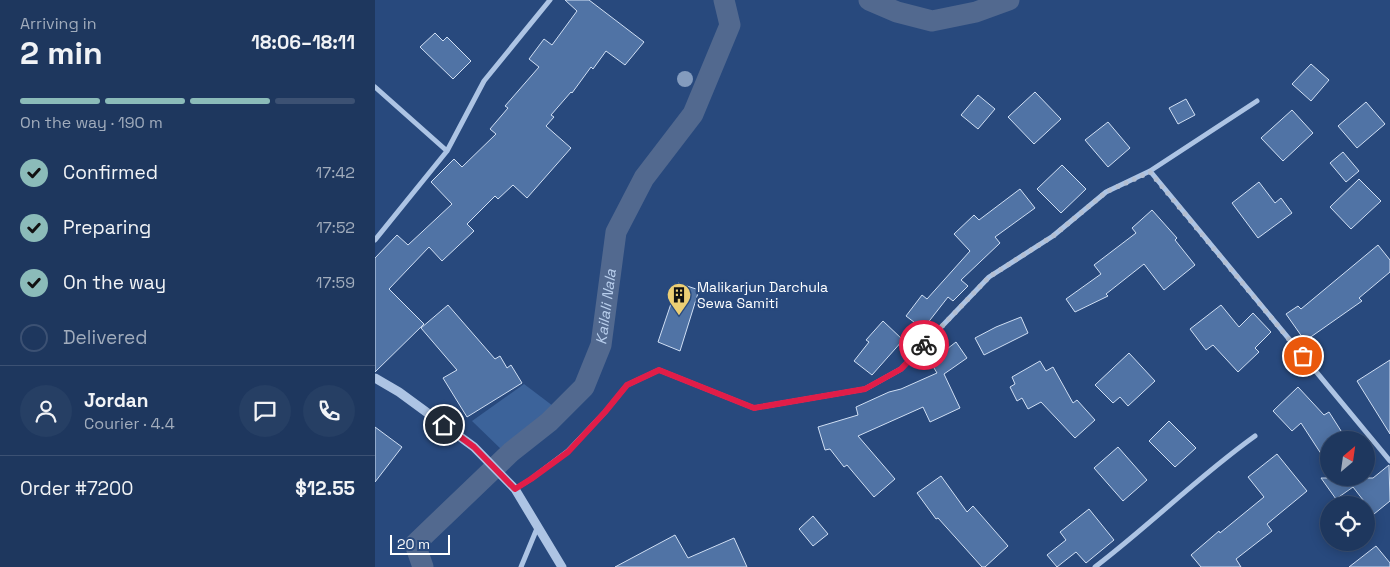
<!DOCTYPE html>
<meta charset="utf-8">
<style>
:root{--surface:#1e375e;--page:#263f64;--text:#f1f3f6;--muted:#a1acbc;--line:#3c5173;--accent:#8bbbb9}
body{margin:0;font-family:"Space Grotesk",sans-serif;background:var(--page);color:var(--text);height:100vh;display:flex;flex-direction:column;font-size:19px;white-space:nowrap}
*{box-sizing:border-box;margin:0}
p{font-size:16px;color:var(--muted)}
.icon{flex:none;width:28px;height:28px;fill:none;stroke:currentColor;stroke-width:2;stroke-linecap:round;stroke-linejoin:round}
.map{position:relative;flex:1;overflow:hidden}
.sheet{display:flex;flex-direction:column;background:var(--surface);width:375px}
.sheet>*{flex:none}
.needle{width:32px;rotate:29deg}
.fabs{position:absolute;left:945px;top:431px;display:grid;gap:10px}
.fabs a{display:grid;place-items:center;width:55px;height:55px;border-radius:50%;background:var(--surface);box-shadow:0 2px 12px #0003,0 0 0 1px var(--line);font-size:25px}
.scale{position:absolute;left:15px;bottom:12px;width:60px;box-sizing:border-box;padding-left:5px;border:2px solid #fff;border-top:0;font-size:14px;line-height:18px;white-space:nowrap;color:#fff;-webkit-text-stroke:4px #28497d;paint-order:stroke}
.pin{position:absolute;display:grid;place-items:center;width:42px;height:42px;color:#fff;margin:-21px;border:2px solid #fff;border-radius:50%;box-shadow:0 1px 5px #0007}
.courier{position:absolute;display:grid;place-items:center;width:50px;height:50px;margin:-25px;border:4px solid #e11d48;border-radius:50%;background:#fff;color:#222;box-shadow:0 1px 6px #0007}
.overview em{font-style:normal;font-weight:600}
.overview div{display:flex;flex-direction:column-reverse}
.overview{display:flex;align-items:center;justify-content:space-between;height:85px;padding:0 20px}
h1{font-size:32px;font-weight:600;line-height:38px}
.bar{display:grid;grid-template-columns:repeat(4,1fr);gap:8px 5px;align-content:center;height:60px;padding:0 20px}
.bar i{height:6px;border-radius:4px;background:var(--line)}
.bar .on{background:var(--accent)}
.bar p{grid-column:span 4}
.line{display:flex;align-items:center;gap:12px;padding:0 20px;border-top:1px solid var(--line)}
.line div{flex:1}
.round{display:grid;place-items:center;flex:none;width:52px;height:52px;border-radius:26px;background:var(--page)}
ol{padding:0 20px;list-style:none}
li{display:flex;align-items:center;gap:15px;height:55px}
li p{margin-inline-start:auto}
li .icon{padding:5px;border-radius:50%;background:var(--accent);color:#111;stroke-width:4}
li:last-child{color:var(--muted)}
li i{width:28px;height:28px;border:2px solid var(--line);border-radius:50%}
main{display:flex;flex:1;min-height:0}
.map>svg:first-child{display:block}
.green{fill:#3c639a}
.lines{fill:none;stroke-linecap:round;stroke-linejoin:round}
.canal{stroke:#52698f;stroke-width:21}
.building{fill:#5073a5;stroke:#d0dff4}
.minor{stroke:#adc4e4;stroke-width:5}
.tertiary{stroke:#adc4e4;stroke-width:9}
.tree{fill:#849cbe}
.done{stroke:#b4bfd2;stroke-width:5;stroke-dasharray:0 9}
.route{stroke:#e11d48;stroke-width:6}
.labels{text-anchor:middle;stroke-width:5;stroke-linejoin:round;paint-order:stroke}
.poi-label{font-size:14px;fill:#fff;stroke:#28497d;text-anchor:start}
.water-label{font-size:15px;font-style:italic;fill:#b8ceec;stroke:#28497d}
</style>
<main>
<section class="sheet">
<div class="overview"><div><h1>2 min</h1><p>Arriving in</p></div><em>18:06–18:11</em></div>
<div class="bar"><i class="on"></i><i class="on"></i><i class="on"></i><i></i><p>On the way · 190 m</p></div>
<ol>
<li><svg class="icon" aria-label="check" viewBox="0 0 24 24"><path d="M5 12l5 5 9-10"/></svg>Confirmed<p>17:42</p></li>
<li><svg class="icon" aria-label="check" viewBox="0 0 24 24"><path d="M5 12l5 5 9-10"/></svg>Preparing<p>17:52</p></li>
<li><svg class="icon" aria-label="check" viewBox="0 0 24 24"><path d="M5 12l5 5 9-10"/></svg>On the way<p>17:59</p></li>
<li><i></i>Delivered</li>
</ol>
<div class="line" style="height:90px"><a class="round"><svg class="icon" aria-label="person" viewBox="0 0 24 24"><circle cx="12" cy="8" r="4"/><path d="M4 21q1-7 8-7t8 7"/></svg></a><div><b>Jordan</b><p>Courier · 4.4</p></div><a class="round"><svg class="icon" aria-label="chat" viewBox="0 0 24 24"><path d="M4 5h16v11H9l-5 4z"/></svg></a><a class="round"><svg class="icon" aria-label="phone" viewBox="0 0 24 24"><path d="M5 4h4l2 5-3 2q2 4 5 5l2-3 5 2v4C11 20 4 13 5 4z"/></svg></a></div>
<div class="line" style="height:65px"><div>Order #7200</div><b>$12.55</b></div>
</section>
<div class="map">
<svg width="1015" height="567" viewBox="0 0 1015 567">
<rect width="100%" height="100%" fill="#28497d"/>
<path class="green" d="M149 384 182 409 129 452 97 421Z"/>
<g class="lines">
<g class="canal">
<path d="M494 0 522 12 557 21 601 12 634 0"/>
<path id="s1" d="M48 567 40 544 136 452 174 422 209 387 226 345 241 232 269 178 318 114 355 25 349 0"/>
</g>
</g>
<path class="building" d="M190 0H214L269 42 250 65 231 51 218 69 216 67 197 93 196 92 176 115 179 117 171 126 196 148 152 198 138 185 123 199 120 196 92 224 99 231 67 261 54 247 14 289 49 324 0 372V258L22 235 33 245 77 204 56 182 79 159 87 167 121 134 115 129 133 108 130 106 164 67 154 59 169 39 177 45 202 11Z
M60 33 68 41 72 37 96 61 78 79 45 47Z
M936 64 954 80 936 101 917 84Z
M660 92 686 119 659 144 633 117Z
M603 95 620 109 603 129 586 115Z
M811 99 820 115 803 124 794 108Z
M991 102 1010 124 982 148 963 126Z
M917 110 938 133 908 161 886 138Z
M733 122 755 148 733 167 710 140Z
M968 152 984 171 971 182 955 163Z
M687 165 711 189 686 213 662 189Z
M984 179 1006 201 976 229 955 207Z
M884 182 900 203 906 198 917 213 883 238 857 203Z
M645 189 660 208 620 237 625 243 586 280 593 286 578 301 573 297 548 329 531 316 547 295 552 299 595 251 579 234 599 215 604 220Z
M777 210 802 238 800 240 820 265 789 290 769 264 731 294 733 296 700 312 691 299 726 274 719 265 761 233 757 228Z
M1003 245 1015 260V272L984 298 987 301 930 341 911 314 923 306 926 309Z
M303 283 324 290 305 351 283 342Z
M73 305 120 359 125 356 132 368 136 365 147 383 92 417 68 378 82 370 46 328Z
M846 305 864 327 878 313 896 332 880 348 884 352 863 372 838 345 831 350 815 329Z
M646 317 653 333 609 355 600 338 621 327Z
M508 321 528 340 497 375 479 361 494 342 491 340Z
M581 342 592 358 569 374 585 408 555 422 548 407 483 436 520 479 499 497 472 465 469 467 455 449 450 450 443 427 483 415 481 407 514 392 526 389 562 373 553 358 566 349 568 352Z
M754 353 780 381 753 406 745 397 738 403 720 385Z
M1015 360V434L982 381Z
M665 361 671 371 678 367 698 403 702 400 720 420 700 438 666 402 653 409 647 398 642 401 635 387 640 384 637 377Z
M923 387 949 415 954 412 968 434 959 440H954V466L926 423 917 431 898 411Z
M794 421 821 448 800 467 774 441Z
M0 427 27 447 0 482Z
M743 447 772 480 748 501 719 468Z
M902 454 932 491 892 524 897 531 861 559 866 567H826L816 555 844 531 845 533 889 497 873 477Z
M1014 465 1015 501 999 514 978 487 961 499 946 478H998Z
M566 476 592 512 598 506 633 546 610 567H607L563 518 561 519 542 493Z
M714 509 739 540 711 563 701 552 682 567 672 555 691 540 685 532Z
M438 516 453 534 438 546 424 529Z
M300 535 313 558 359 538 372 567H240Z
M1001 546 1015 563V567H974Z"/>
<g class="lines">
<path class="minor" d="M0 87 72 151
M775 171 1015 461
M0 240 72 151 109 81 175 0
M140 489 156 479 193 451 230 412 252 385 284 370 379 408 490 389 526 369 614 277 678 236 731 192 775 171 882 101
M146 567 163 526
M720 567C775 525 824 476 880 436"/>
<path class="tertiary" d="M0 378 24 392 99 447 140 489 187 567"/>
</g>
<circle class="tree" cx="310" cy="79" r="8"/>
<g class="lines">
<path class="done" d="M549 345 614 277 678 236 731 192 775 172 928 356"/>
<path class="route" d="M69 425 99 447 140 489 156 479 193 452 230 412 252 385 284 370 379 408 490 389 526 369 549 345"/>
</g>
<defs>
<symbol id="building-pin" viewBox="-11 -11 22 30"><path d="M0 17L-7.5 6A9.5 9.5 0 1 1 7.5 6Z" fill="#ecce74" stroke="#28497d"/><path d="M-4-6H4V6H1V3H-1V6H-4ZM-2.5-4.3h1.7v1.8h-1.7ZM.8-4.3h1.7v1.8H.8ZM-2.5-1h1.7V.8h-1.7ZM.8-1h1.7V.8H.8Z" fill="#111"/></symbol>
</defs>
<g fill-rule="evenodd">
<use href="#building-pin" x="290" y="281" width="28" height="38"/>
</g>
<g class="labels">
<g class="poi-label">
<text x="322" y="292">Malikarjun Darchula<tspan x="322" dy="16">Sewa Samiti</tspan></text>
</g>
<g class="water-label">
<text dy="5" stroke="none"><textPath href="#s1" startOffset="339">Kailali Nala</textPath></text>
</g>
</g>
</svg>
<div class="fabs">
<a><svg class="needle" viewBox="-14 -14 28 28"><path d="M0-13l5 13h-10z" fill="#e53935"/><path d="M0 13l5-13h-10z" fill="#a1acbc"/></svg></a>
<a><svg class="icon" aria-label="locate" viewBox="0 0 24 24"><circle cx="12" cy="12" r="6"/><path d="M12 2v4M12 18v4M2 12h4M18 12h4"/></svg></a>
</div>
<div class="scale">20 m</div>
<div class="pin" style="left:928px;top:356px;background:#ea580c"><svg class="icon" aria-label="bag" viewBox="0 0 24 24"><path d="M5 8h14l-1 12H6zM9 8a3 3 0 0 1 6 0"/></svg></div>
<div class="pin" style="left:69px;top:425px;background:#1f2937"><svg class="icon" aria-label="home" viewBox="0 0 24 24"><path d="M3 11l9-7 9 7M6 9v11h12V9"/></svg></div>
<div class="courier" style="left:549px;top:345px"><svg class="icon" aria-label="bike" viewBox="0 0 24 24"><circle cx="6" cy="16" r="4"/><circle cx="18" cy="16" r="4"/><path d="M6 16l4-8h5l3 8M10 8l3 8H6M13 5h3"/></svg></div>
</div>
</main>
